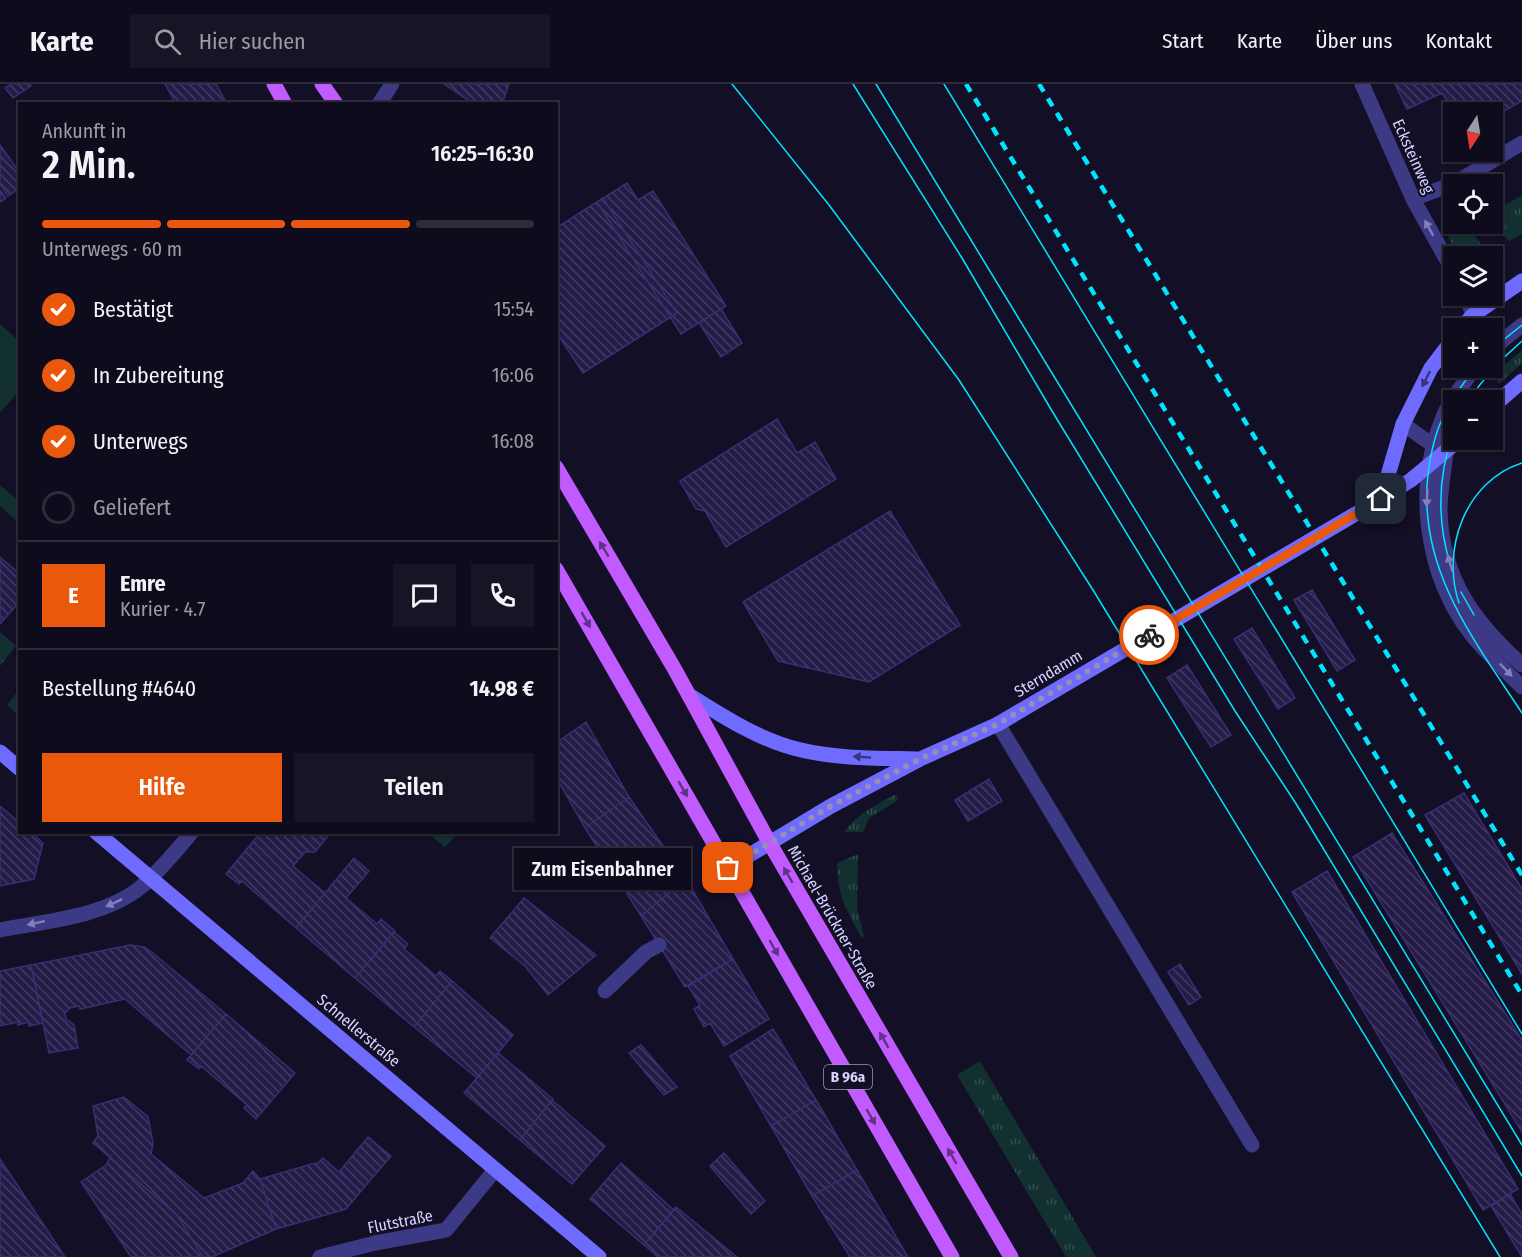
<!DOCTYPE html>
<html lang="de">
<meta charset="utf-8">
<style>
:root{--surface:#0e0b1c;--page:#171425;--text:#f1f3f6;--muted:#9b9ba3;--line:#2e2b3b;--accent:#ea580c}
body{margin:0;font-family:"Fira Sans Condensed",sans-serif;background:var(--page);color:var(--text);height:100vh;display:flex;flex-direction:column;font-size:22px;white-space:nowrap}
*{box-sizing:border-box;margin:0}
p{font-size:20px;color:var(--muted)}
.icon{flex:none;width:33px;height:33px;fill:none;stroke:currentColor;stroke-width:2;stroke-linecap:round;stroke-linejoin:round}
.map{position:relative;flex:1;overflow:hidden}
.panel{position:absolute;left:18px;top:18px;width:540px;height:732px;display:flex;flex-direction:column;background:var(--surface);border-radius:0px;box-shadow:0 2px 4px #0004,0 0 0 2px var(--line)}
.panel>*{flex:none}
.needle{width:39px;rotate:192deg}
.controls{position:absolute;left:1443px;top:18px;display:grid;gap:12px}
.controls a{display:grid;place-items:center;width:60px;height:60px;border-radius:0px;background:var(--surface);box-shadow:0 2px 4px #0004,0 0 0 2px var(--line);font-size:30px}
.pin{position:absolute;display:grid;place-items:center;width:51px;height:51px;color:#fff;margin:-26px;border-radius:12px;box-shadow:0 3px 9px #0006}
.courier{position:absolute;display:grid;place-items:center;width:60px;height:60px;margin:-30px;border:4px solid #ea580c;border-radius:50%;background:#fff;color:#222;box-shadow:0 2px 8px #0007}
.bubble{position:absolute;height:42px;border-radius:0px;background:var(--surface);box-shadow:0 2px 4px #0004,0 0 0 2px var(--line);font-size:20px;font-weight:600;line-height:42px;text-align:center}
.overview em{font-style:normal;font-weight:600}
.overview div{display:flex;flex-direction:column-reverse}
.overview{display:flex;align-items:center;justify-content:space-between;height:102px;padding:0 24px}
h1{font-size:39px;font-weight:600;line-height:45px}
.bar{display:grid;grid-template-columns:repeat(4,1fr);gap:9px 6px;align-content:center;height:72px;padding:0 24px}
.bar i{height:8px;border-radius:4px;background:var(--line)}
.bar .on{background:var(--accent)}
.bar p{grid-column:span 4}
.line{display:flex;align-items:center;gap:15px;padding:0 24px;border-top:2px solid var(--line)}
.line div{flex:1}
.round{display:grid;place-items:center;flex:none;width:63px;height:63px;border-radius:0px;background:var(--page)}
ol{padding:0 24px;list-style:none}
li{display:flex;align-items:center;gap:18px;height:66px}
li p{margin-inline-start:auto}
li .icon{padding:6px;border-radius:50%;background:var(--accent);color:#fff;stroke-width:4}
li:last-child{color:var(--muted)}
li i{width:33px;height:33px;border:3px solid var(--line);border-radius:50%}
.cta{display:flex;gap:12px;margin-top:auto;padding:12px 24px}
.cta a{flex:1;height:69px;border-radius:0px;background:var(--accent);color:#fff;font-size:24px;font-weight:600;line-height:69px;text-align:center}
.cta a+a{background:var(--page);color:var(--text)}
header{display:flex;align-items:center;gap:36px;box-sizing:border-box;height:84px;padding:0 30px;background:var(--surface);border-bottom:2px solid var(--line)}
header strong{font-size:28px}
nav{display:flex;gap:33px;margin-inline-start:auto;font-size:21px}
.search{width:420px;height:54px;background:var(--page);display:flex;align-items:center;gap:15px;box-sizing:border-box;padding:0 21px;border-radius:0px;color:var(--muted);font-size:22px}
.map>svg:first-child{display:block}
.grass{fill:url(#grass-tufts)}
.garden{fill:#12302f}
.building{fill:url(#building-back-hatch);stroke:#3b2d73;stroke-width:1.5}
.lines{fill:none;stroke-linecap:round;stroke-linejoin:round}
.lane{stroke:#3d3a85;stroke-width:15}
.street{stroke:#3d3a85;stroke-width:15}
.secondary{stroke:#6f6bff;stroke-width:15}
.primary{stroke:#c25bff;stroke-width:15}
.tram{stroke:#00e5ff;stroke-width:1.5}
.rail{stroke:#00e5ff;stroke-width:4.5;stroke-dasharray:9 8;stroke-linecap:butt}
.oneway{fill:#837fbc}
.oneway2{fill:#38347d}
.oneway3{fill:#623188}
.done{stroke:#948fb3;stroke-width:6;stroke-dasharray:0 10.8}
.route{stroke:#ea580c;stroke-width:8}
.labels{text-anchor:middle;stroke-width:4.5;stroke-linejoin:round;paint-order:stroke}
.shield{fill:#130f26;stroke:#9e99be;stroke-width:1.5}
.shield-label{font-size:15px;font-weight:bold;fill:#d9d4ff}
.street-label{font-size:16px;fill:#d9d4ff;stroke:#130f26}
</style>
<header>
<strong>Karte</strong>
<div class="search"><svg class="icon" aria-label="search" viewBox="0 0 24 24"><circle cx="10" cy="10" r="6"/><path d="M15 15l6 6"/></svg>Hier suchen</div>
<nav><a>Start</a><a>Karte</a><a>Über uns</a><a>Kontakt</a></nav>
</header>
<div class="map">
<svg width="1522" height="1173" viewBox="0 0 1522 1173">
<defs>
<pattern id="grass-tufts" width="24" height="20" patternUnits="userSpaceOnUse" patternTransform="scale(1.5)"><rect width="24" height="20" fill="#12302f"/><path d="M3 7l-1-3M5 7V3M7 7l1-3M15 17l-1-3M17 17v-4M19 17l1-3" fill="none" stroke="#344d4e"/></pattern>
<pattern id="building-back-hatch" width="6" height="6" patternUnits="userSpaceOnUse" patternTransform="scale(1.5)"><rect width="6" height="6" fill="#241b47"/><path d="M-1 5l2 2M0 0l6 6M5-1l2 2" fill="none" stroke="#433b63"/></pattern>
</defs>
<rect width="100%" height="100%" fill="#130f26"/>
<path class="grass" d="M1492 95 1504 114 1493 121 1492 100H1482Z
M1522 111V150L1509 157 1493 139 1496 127Z
M1451 117 1453 120 1454 140H1467L1488 171 1457 172 1441 136 1448 118Z
M1522 266V279L1499 300 1493 291Z
M0 548 16 562 0 582Z
M18 607 20 608 19 632 7 621Z
M894 711 898 713 897 717 869 734 863 748H844C856 731 877 720 894 711Z
M858 770 857 824 864 852 862 854C847 828 837 810 837 779Z
M980 977 1096 1173H1066L957 991Z"/>
<path class="garden" d="M0 240 19 257 20 306 0 329Z
M0 401 19 417V439L0 422Z
M427 749H458L445 763Z"/>
<path class="building" d="M11 0H29L31 2 13 14 5 4Z
M165 0H216L227 20H176Z
M444 0H509L502 20H474Z
M1395 0H1522V17L1492 34V28H1454L1442 9 1407 25Z
M0 61 20 89V104L8 112 0 101Z
M627 99 638 116 653 107 726 222 681 250 597 118Z
M0 106 6 114 0 118Z
M603 114 677 229 583 289 556 248V144Z
M721 225 742 259 721 273 699 239Z
M777 335 797 369 815 358 836 395 726 463 705 427 696 425 680 397Z
M890 427 960 541 869 598 778 577 743 518Z
M0 473 20 490V517L0 540Z
M1312 506 1355 576 1337 587 1294 516Z
M1252 544 1295 614 1278 625 1234 555Z
M1187 581 1231 651 1211 663 1167 594Z
M586 638 629 713 585 744 556 693V659Z
M989 695 1002 717 968 737 955 716Z
M1464 709 1522 805V890L1425 731Z
M629 713 686 795 641 832 585 744Z
M0 722 20 739V748H31L43 759 34 795 0 802Z
M261 748H331L315 768H305L293 782 325 809 296 844 242 797 239 800 226 790Z
M1392 749 1522 956V1048L1353 773Z
M354 774 369 787 346 814 377 840 381 835 395 847 355 894 296 844Z
M1327 787 1518 1105 1483 1126 1292 808Z
M686 795 733 875 685 903 641 832Z
M524 814 596 871 548 911 525 882 490 854Z
M394 848 408 860 404 865 436 892 440 887 452 897 414 943 355 894Z
M130 861 144 863 153 869 226 930 191 971 125 915 80 925 79 922 70 924 65 929 66 935 74 941 78 964 49 969 31 881Z
M733 875 769 935 724 962 710 939 704 943 694 925 700 921 688 902Z
M1180 880 1201 913 1189 921 1168 888Z
M31 881 43 939 29 942V938L18 941V938L0 942V887Z
M452 897 513 951 477 994 414 943Z
M226 930 295 989 256 1035 244 1024 247 1021 201 982 199 985 187 976Z
M773 945 816 1016 771 1042 730 972Z
M641 961 677 1003 664 1011 629 969Z
M498 969 553 1015 520 1056 464 1009Z
M124 1013 148 1033 153 1059 151 1070 204 1114 243 1099 253 1087 260 1095 276 1145 212 1173H203L177 1131 93 1059 98 1052 93 1022Z
M552 1016 605 1062 572 1100 520 1056Z
M816 1016 857 1086 812 1112 771 1042Z
M368 1053 391 1072 361 1107 339 1088Z
M724 1069 765 1117 751 1130 710 1082Z
M110 1074 177 1131 203 1173H131L81 1098 106 1081Z
M323 1074 361 1107 346 1125 276 1145 260 1095 315 1079 317 1080Z
M0 1075 65 1173H0Z
M621 1079 674 1126 644 1161 590 1115Z
M857 1086 892 1146 908 1173H850L812 1112Z
M1510 1110 1522 1130V1173L1491 1122Z
M676 1123 737 1173H658L644 1161Z"/>
<g class="lines">
<path class="lane" d="M379 20 392 0
M1492 265 1522 241
M1475 284C1464 299 1450 316 1443 333 1414 403 1425 490 1471 550 1486 569 1505 586 1522 603
M1403 340 1434 362 1440 364
M1446 368C1444 388 1440 408 1440 427 1442 495 1474 538 1522 581
M998 640 1252 1061
M605 907 646 868 659 861"/>
<path class="street" d="M1362 0 1413 115 1454 189
M1413 115 1455 99 1522 59
M1466 212 1473 231
M0 846C46 837 104 833 141 803 160 787 176 767 192 748
M320 1173 375 1159 446 1146 495 1086"/>
<path class="secondary" d="M1461 244 1473 231 1522 197
M1492 323 1522 297
M1381 415 1403 340 1431 284 1454 254
M689 611C724 633 761 657 801 666 839 675 879 674 917 675
M0 668 20 685
M96 748 599 1173
M728 784 831 722 920 675 998 640 1381 415 1411 396 1459 356"/>
<path class="primary" d="M274 0 285 20
M322 0 336 20
M556 383 674 584 769 758 1011 1173
M556 485 952 1173"/>
<path class="tram" d="M732 0 829 121 959 296 1093 506 1500 1173
M853 0 962 174 1052 327 1235 627 1295 718 1522 1092
M876 0 1522 1061
M944 0 1522 950
M1492 265 1522 241
M1475 284C1464 298 1453 313 1445 329 1434 350 1429 377 1427 401 1422 491 1475 557 1522 629
M1469 316C1484 293 1501 275 1522 257
M1450 480C1437 436 1438 390 1454 347
M1461 508 1474 531
M1459 519C1441 466 1465 397 1522 379"/>
<path class="rail" d="M966 0 1522 911
M1039 0 1522 791"/>
</g>
<defs><path id="oneway-solid" d="M-6-.8H1V-3.2L6.5 0L1 3.2V.8H-6Z" transform="scale(1.5)"/></defs>
<g class="oneway">
<use href="#oneway-solid" transform="translate(1429 144) rotate(-119)"/>
<use href="#oneway-solid" transform="translate(1427 414) rotate(93)"/>
<use href="#oneway-solid" transform="translate(1450 479) rotate(-106)"/>
<use href="#oneway-solid" transform="translate(1506 586) rotate(46)"/>
<use href="#oneway-solid" transform="translate(114 819) rotate(155)"/>
<use href="#oneway-solid" transform="translate(36 839) rotate(168)"/>
</g>
<g class="oneway2">
<use href="#oneway-solid" transform="translate(1426 295) rotate(117)"/>
<use href="#oneway-solid" transform="translate(862 673) rotate(-176)"/>
</g>
<g class="oneway3">
<use href="#oneway-solid" transform="translate(604 465) rotate(-121)"/>
<use href="#oneway-solid" transform="translate(586 536) rotate(60)"/>
<use href="#oneway-solid" transform="translate(683 705) rotate(60)"/>
<use href="#oneway-solid" transform="translate(788 791) rotate(-120)"/>
<use href="#oneway-solid" transform="translate(774 864) rotate(60)"/>
<use href="#oneway-solid" transform="translate(884 956) rotate(-120)"/>
<use href="#oneway-solid" transform="translate(871 1033) rotate(60)"/>
<use href="#oneway-solid" transform="translate(952 1072) rotate(-120)"/>
</g>
<g class="lines">
<path class="done" d="M728 784 831 722 920 675 998 640 1149 551"/>
<path class="route" d="M1149 551 1381 415"/>
</g>
<g class="labels">
<rect class="shield" x="824" y="981" width="48" height="24" rx="4.5"/>
<g class="shield-label">
<text x="848" y="998">B 96a</text>
</g>
<g class="street-label">
<text transform="translate(1414 72) rotate(66)" y="6">Ecksteinweg</text>
<text transform="translate(1048 589) rotate(-31)" y="6">Sterndamm</text>
<text transform="translate(833 833) rotate(60)" y="6">Michael-Brückner-Straße</text>
<text transform="translate(359 946) rotate(40)" y="6">Schnellerstraße</text>
<text transform="translate(400 1137) rotate(-11)" y="6">Flutstraße</text>
</g>
</g>
</svg>
<div class="controls">
<a><svg class="needle" viewBox="-14 -14 28 28"><path d="M0-13l5 13h-10z" fill="#e53935"/><path d="M0 13l5-13h-10z" fill="#9b9ba3"/></svg></a>
<a><svg class="icon" aria-label="locate" viewBox="0 0 24 24"><circle cx="12" cy="12" r="6"/><path d="M12 2v4M12 18v4M2 12h4M18 12h4"/></svg></a>
<a><svg class="icon" aria-label="layers" viewBox="0 0 24 24"><path d="M12 4l9 5-9 5-9-5zM3 14l9 5 9-5"/></svg></a>
<a>+</a>
<a>−</a>
</div>
<div class="pin" style="left:728px;top:784px;background:#ea580c"><svg class="icon" aria-label="bag" viewBox="0 0 24 24"><path d="M5 8h14l-1 12H6zM9 8a3 3 0 0 1 6 0"/></svg></div>
<div class="pin" style="left:1381px;top:415px;background:#1f2937"><svg class="icon" aria-label="home" viewBox="0 0 24 24"><path d="M3 11l9-7 9 7M6 9v11h12V9"/></svg></div>
<div class="courier" style="left:1149px;top:551px"><svg class="icon" aria-label="bike" viewBox="0 0 24 24"><circle cx="6" cy="16" r="4"/><circle cx="18" cy="16" r="4"/><path d="M6 16l4-8h5l3 8M10 8l3 8H6M13 5h3"/></svg></div>
<div class="bubble" style="left:514px;top:764px;width:177px">Zum Eisenbahner</div>
<section class="panel">
<div class="overview"><div><h1>2 Min.</h1><p>Ankunft in</p></div><em>16:25–16:30</em></div>
<div class="bar"><i class="on"></i><i class="on"></i><i class="on"></i><i></i><p>Unterwegs · 60 m</p></div>
<ol>
<li><svg class="icon" aria-label="check" viewBox="0 0 24 24"><path d="M5 12l5 5 9-10"/></svg>Bestätigt<p>15:54</p></li>
<li><svg class="icon" aria-label="check" viewBox="0 0 24 24"><path d="M5 12l5 5 9-10"/></svg>In Zubereitung<p>16:06</p></li>
<li><svg class="icon" aria-label="check" viewBox="0 0 24 24"><path d="M5 12l5 5 9-10"/></svg>Unterwegs<p>16:08</p></li>
<li><i></i>Geliefert</li>
</ol>
<div class="line" style="height:108px"><b class="round" style="background:var(--accent);color:#fff">E</b><div><b>Emre</b><p>Kurier · 4.7</p></div><a class="round"><svg class="icon" aria-label="chat" viewBox="0 0 24 24"><path d="M4 5h16v11H9l-5 4z"/></svg></a><a class="round"><svg class="icon" aria-label="phone" viewBox="0 0 24 24"><path d="M5 4h4l2 5-3 2q2 4 5 5l2-3 5 2v4C11 20 4 13 5 4z"/></svg></a></div>
<div class="line" style="height:78px"><div>Bestellung #4640</div><b>14.98 €</b></div>
<div class="cta"><a>Hilfe</a><a>Teilen</a></div>
</section>
</div>
